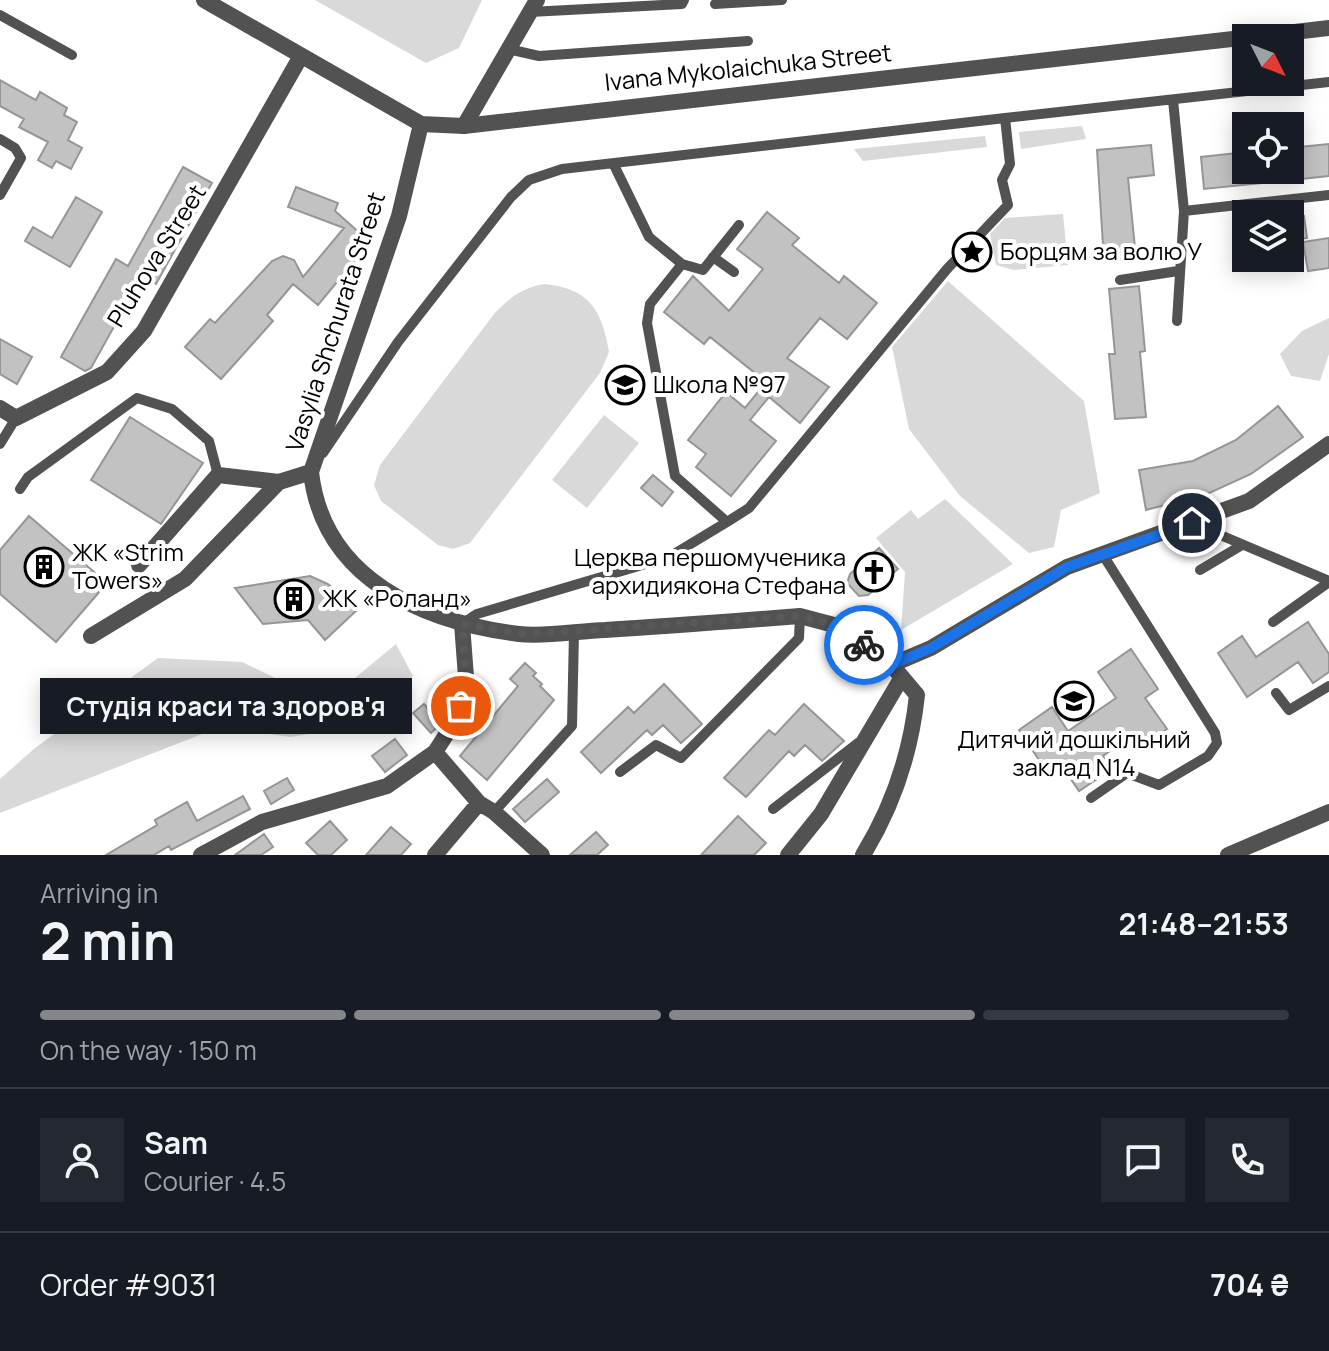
<!DOCTYPE html>
<meta charset="utf-8">
<style>
:root{--surface:#171b24;--page:#242831;--text:#f1f3f6;--muted:#9ea1a6;--line:#363941;--accent:#858687}
body{margin:0;font-family:Manrope,sans-serif;background:var(--page);color:var(--text);height:100vh;display:flex;flex-direction:column;font-size:30px;white-space:nowrap}
*{box-sizing:border-box;margin:0}
p{font-size:26px;color:var(--muted)}
.icon{flex:none;width:44px;height:44px;fill:none;stroke:currentColor;stroke-width:2;stroke-linecap:round;stroke-linejoin:round}
.map{position:relative;height:855px;overflow:hidden}
.sheet{display:flex;flex-direction:column;background:var(--surface);flex:1}
.sheet>*{flex:none}
.needle{width:52px;rotate:132deg}
.fabs{position:absolute;left:1232px;top:24px;display:grid;gap:16px}
.fabs a{display:grid;place-items:center;width:72px;height:72px;border-radius:0px;background:var(--surface);box-shadow:0 4px 20px #0003;font-size:40px}
.pin{position:absolute;display:grid;place-items:center;width:68px;height:68px;color:#fff;margin:-34px;border:4px solid #fff;border-radius:50%;box-shadow:0 2px 8px #0007}
.courier{position:absolute;display:grid;place-items:center;width:80px;height:80px;margin:-40px;border:6px solid #1a73e8;border-radius:50%;background:#fff;color:#222;box-shadow:0 2px 10px #0007}
.bubble{position:absolute;height:56px;border-radius:0px;background:var(--surface);box-shadow:0 4px 20px #0003;font-size:26px;font-weight:700;line-height:56px;text-align:center}
.headline em{font-style:normal;font-weight:700}
.headline div{display:flex;flex-direction:column-reverse}
.headline{display:flex;align-items:center;justify-content:space-between;height:136px;padding:0 40px}
h1{font-size:52px;font-weight:700;line-height:60px}
.bar{display:grid;grid-template-columns:repeat(4,1fr);gap:12px 8px;align-content:center;height:96px;padding:0 40px}
.bar i{height:10px;border-radius:6px;background:var(--line)}
.bar .selected{background:var(--accent)}
.bar p{grid-column:span 4}
.line{display:flex;align-items:center;gap:20px;padding:0 40px;border-top:2px solid var(--line)}
.line div{flex:1}
.round{display:grid;place-items:center;flex:none;width:84px;height:84px;border-radius:0px;background:var(--page)}
.map>svg:first-child{display:block}
.green{fill:#d9d9d9}
.building{fill:#c2c2c2;stroke:#969696;stroke-width:2}
.lines{fill:none;stroke-linecap:round;stroke-linejoin:round}
.service{stroke:#525252;stroke-width:10}
.minor{stroke:#525252;stroke-width:16}
.tertiary{stroke:#525252;stroke-width:16}
.done{stroke:#595959;stroke-width:8;stroke-dasharray:0 14.4}
.route{stroke:#1a73e8;stroke-width:10}
.labels{text-anchor:middle;stroke-width:8;stroke-linejoin:round;paint-order:stroke}
.street-label{font-size:24px;fill:#000;stroke:#fff}
.poi-label{font-size:24px;fill:#000;stroke:#fff;text-anchor:start}
</style>
<div class="map">
<svg width="1329" height="855" viewBox="0 0 1329 855">
<rect width="100%" height="100%" fill="#fff"/>
<path class="green" d="M315 0H482L459 48 426 63Z
M1082 126 1086 139 1021 149 1019 132Z
M985 136 987 147 863 161 854 149Z
M1063 214 1068 265 1014 270 996 265 990 234 1005 218Z
M948 281 1084 401 1100 493 1061 510 1054 547 1029 553 960 496 909 429 892 347Z
M544 284C589 288 602 310 609 352L600 373 470 543 453 549 438 545 381 501 374 485 380 465 494 314C509 298 522 288 544 284Z
M1329 318V354L1320 381 1291 376 1280 354 1302 331Z
M604 415 639 443 587 508 552 480Z
M945 499 1013 564 901 630 905 572 876 538 911 510 918 519Z
M396 644 413 676 362 726 290 737 220 727 0 813V779L35 748 158 658 242 662 326 702Z"/>
<path class="building" d="M0 80 36 100 40 92 67 108 64 115 77 122 68 140 82 148 71 169 56 161 52 168 38 160 48 142 19 127 24 119 0 106Z
M1329 144V176L1204 189 1201 157 1246 152V170H1290V148Z
M1151 145 1154 175 1128 178 1136 258 1104 261 1097 150Z
M183 167 212 183 156 284 142 276 91 368 85 371 61 357 116 259 128 266Z
M296 187 338 203 335 211 370 242 318 305 293 284 267 315 273 321 221 379 185 347 210 319 215 323 272 261 283 256 294 260 303 277 344 228 288 207Z
M76 197 102 212 70 267 25 241 33 227 52 238Z
M767 212 799 238 792 245 839 283 844 276 877 303 847 339 820 318 787 358 829 387 800 423 769 397 750 420 776 441 731 496 696 467 706 454 688 440 726 392 745 408 766 382 710 337 704 344 664 312 693 276 729 311 763 269 737 249Z
M1304 216 1307 238 1293 240 1290 218Z
M1329 238V268L1308 271 1303 242Z
M1139 286 1145 351 1140 352 1146 417 1115 419 1109 354H1115L1109 289Z
M0 339 32 357 17 384 0 374Z
M1278 406 1303 437 1251 474 1207 494 1146 510 1139 470 1193 461 1236 440Z
M130 417 203 463 161 524 91 480Z
M653 475 673 492 662 506 641 488Z
M29 516 107 583 56 642 0 594V550Z
M879 548 898 569 868 595 859 596 847 583 850 574Z
M310 576 328 584 358 609 325 640 308 620 263 624 235 588Z
M1308 622 1329 654V672L1313 683 1298 662 1247 697 1218 653 1242 636 1256 657Z
M1131 649 1158 689 1145 698 1167 729 1135 751 1127 739 1103 756 1112 769 1079 791 1058 760 1045 769 1019 730 1052 707 1068 731 1116 698 1098 672Z
M525 663 536 673 533 676 542 684 540 686 554 700 487 780 460 756 518 686 510 679Z
M664 684 702 724 681 743 663 725 652 735 647 730 601 773 581 752 628 707 634 713Z
M424 704 441 723 431 733 413 713Z
M804 704 844 741 822 761 805 745 794 756 789 751 746 797 724 778 769 730 775 735Z
M395 739 407 755 385 772 372 756Z
M287 778 294 790 271 804 264 791Z
M547 779 559 792 525 822 513 809Z
M243 796 250 809 171 850 169 846 154 855H106L157 825 155 820 187 802 197 821Z
M738 816 766 843 754 855H701Z
M330 821 347 840 331 855H318L306 843Z
M391 827 411 844 401 855H366Z
M596 832 608 845 597 855H570Z
M264 834 273 847 261 855H235Z"/>
<g class="lines">
<path class="service" d="M715 4 782 0
M530 12 682 4 684 0
M0 15 72 55
M508 49 539 56 748 41
M1173 100 1184 211 1329 195
M0 139 15 148 21 158 0 195
M614 165 649 237 682 264 650 304 647 323 675 476 727 522 749 508 947 269 1008 205 1002 180 1010 164 1005 118 1329 82
M713 257 734 272
M682 264 703 270 739 225
M1120 280 1178 271
M1177 321 1184 211
M0 444 16 418
M323 453 398 342 511 197 529 180 562 169 1005 118
M20 489 28 477 137 398 172 409 209 441 218 475
M1192 523 1329 581
M1200 570 1242 545
M1273 622 1329 582
M462 624 477 614 669 557 727 522
M1276 693 1289 710 1329 686
M620 772 656 745 681 758 799 638 800 616
M1091 798 1127 773 1159 785 1208 756 1217 743 1215 733 1103 555
M773 809 858 743
M494 812 572 726 574 632"/>
<path class="minor" d="M421 124 399 216 311 472C323 579 423 622 519 634 546 637 577 631 605 630 670 626 735 621 800 616L834 625 891 665 931 648 1067 567 1249 501 1329 444
M464 126 537 0
M0 408 16 418 107 372 144 331 301 56
M139 565 218 475 279 482
M91 636 185 579 279 482 311 472
M435 752 479 803 494 812 542 855
M201 855 262 822 387 786 435 752 455 721 467 690 462 624
M435 855 479 803
M788 855 821 814 902 677
M863 855C893 806 911 752 917 695L895 669
M1228 855 1329 812"/>
<path class="tertiary" d="M204 0 421 124 464 126 1329 28"/>
</g>
<g class="lines">
<path class="done" d="M461 706 467 690 462 624 523 634 800 616 834 625 864 645"/>
<path class="route" d="M864 645 891 665 931 648 1067 567 1192 523"/>
</g>
<defs>
<symbol id="sight-ring" viewBox="-11 -11 22 22"><circle r="9.5" fill="#fff" stroke="#000" stroke-width="1.5"/><path d="M0-6L1.8-2.2L6-1.7L2.9 1.2L3.7 5.4L0 3.3L-3.7 5.4L-2.9 1.2L-6-1.7L-1.8-2.2Z" fill="#000"/></symbol>
<symbol id="school-ring" viewBox="-11 -11 22 22"><circle r="9.5" fill="#fff" stroke="#000" stroke-width="1.5"/><path d="M0-5L7-2L0 1L-7-2ZM-4 1L0 2.5L4 1V4Q0 6-4 4Z" fill="#000"/></symbol>
<symbol id="building-ring" viewBox="-11 -11 22 22"><circle r="9.5" fill="#fff" stroke="#000" stroke-width="1.5"/><path d="M-4-6H4V6H1V3H-1V6H-4ZM-2.5-4.3h1.7v1.8h-1.7ZM.8-4.3h1.7v1.8H.8ZM-2.5-1h1.7V.8h-1.7ZM.8-1h1.7V.8H.8Z" fill="#000"/></symbol>
<symbol id="church-ring" viewBox="-11 -11 22 22"><circle r="9.5" fill="#fff" stroke="#000" stroke-width="1.5"/><path d="M-1.2-6h2.4v3.5h3.3v2.4h-3.3V6h-2.4V-.1h-3.3v-2.4h3.3Z" fill="#000"/></symbol>
</defs>
<g fill-rule="evenodd">
<use href="#sight-ring" x="950" y="230" width="44" height="44"/>
<use href="#school-ring" x="603" y="363" width="44" height="44"/>
<use href="#building-ring" x="22" y="545" width="44" height="44"/>
<use href="#church-ring" x="852" y="550" width="44" height="44"/>
<use href="#building-ring" x="272" y="577" width="44" height="44"/>
<use href="#school-ring" x="1052" y="679" width="44" height="44"/>
</g>
<g class="labels">
<g class="street-label">
<text transform="translate(748 68) rotate(-6)" y="8">Ivana Mykolaichuka Street</text>
<text transform="translate(157 256) rotate(-58)" y="8">Pluhova Street</text>
<text transform="translate(336 322) rotate(-72)" y="8">Vasylia Shchurata Street</text>
</g>
<g class="poi-label">
<text x="1000" y="260">Борцям за волю У</text>
<text x="653" y="393">Школа №97</text>
<text x="72" y="561">ЖК «Strim<tspan x="72" dy="28">Towers»</tspan></text>
<text x="846" y="566" text-anchor="end">Церква першомученика<tspan x="846" dy="28">архидиякона Стефана</tspan></text>
<text x="322" y="607">ЖК «Роланд»</text>
<text x="1074" y="748" text-anchor="middle">Дитячий дошкільний<tspan x="1074" dy="28">заклад N14</tspan></text>
</g>
</g>
</svg>
<div class="fabs">
<a><svg class="needle" viewBox="-14 -14 28 28"><path d="M0-13l5 13h-10z" fill="#e53935"/><path d="M0 13l5-13h-10z" fill="#9ea1a6"/></svg></a>
<a><svg class="icon" aria-label="locate" viewBox="0 0 24 24"><circle cx="12" cy="12" r="6"/><path d="M12 2v4M12 18v4M2 12h4M18 12h4"/></svg></a>
<a><svg class="icon" aria-label="layers" viewBox="0 0 24 24"><path d="M12 4l9 5-9 5-9-5zM3 14l9 5 9-5"/></svg></a>
</div>
<div class="pin" style="left:461px;top:706px;background:#ea580c"><svg class="icon" aria-label="bag" viewBox="0 0 24 24"><path d="M5 8h14l-1 12H6zM9 8a3 3 0 0 1 6 0"/></svg></div>
<div class="pin" style="left:1192px;top:523px;background:#1f2937"><svg class="icon" aria-label="home" viewBox="0 0 24 24"><path d="M3 11l9-7 9 7M6 9v11h12V9"/></svg></div>
<div class="courier" style="left:864px;top:645px"><svg class="icon" aria-label="bike" viewBox="0 0 24 24"><circle cx="6" cy="16" r="4"/><circle cx="18" cy="16" r="4"/><path d="M6 16l4-8h5l3 8M10 8l3 8H6M13 5h3"/></svg></div>
<div class="bubble" style="left:40px;top:678px;width:372px">Студія краси та здоров'я</div>
</div>
<section class="sheet">
<div class="headline"><div><h1>2 min</h1><p>Arriving in</p></div><em>21:48–21:53</em></div>
<div class="bar"><i class="selected"></i><i class="selected"></i><i class="selected"></i><i></i><p>On the way · 150 m</p></div>
<div class="line" style="height:144px"><a class="round"><svg class="icon" aria-label="person" viewBox="0 0 24 24"><circle cx="12" cy="8" r="4"/><path d="M4 21q1-7 8-7t8 7"/></svg></a><div><b>Sam</b><p>Courier · 4.5</p></div><a class="round"><svg class="icon" aria-label="chat" viewBox="0 0 24 24"><path d="M4 5h16v11H9l-5 4z"/></svg></a><a class="round"><svg class="icon" aria-label="phone" viewBox="0 0 24 24"><path d="M5 4h4l2 5-3 2q2 4 5 5l2-3 5 2v4C11 20 4 13 5 4z"/></svg></a></div>
<div class="line" style="height:104px"><div>Order #9031</div><b>704 ₴</b></div>
</section>
